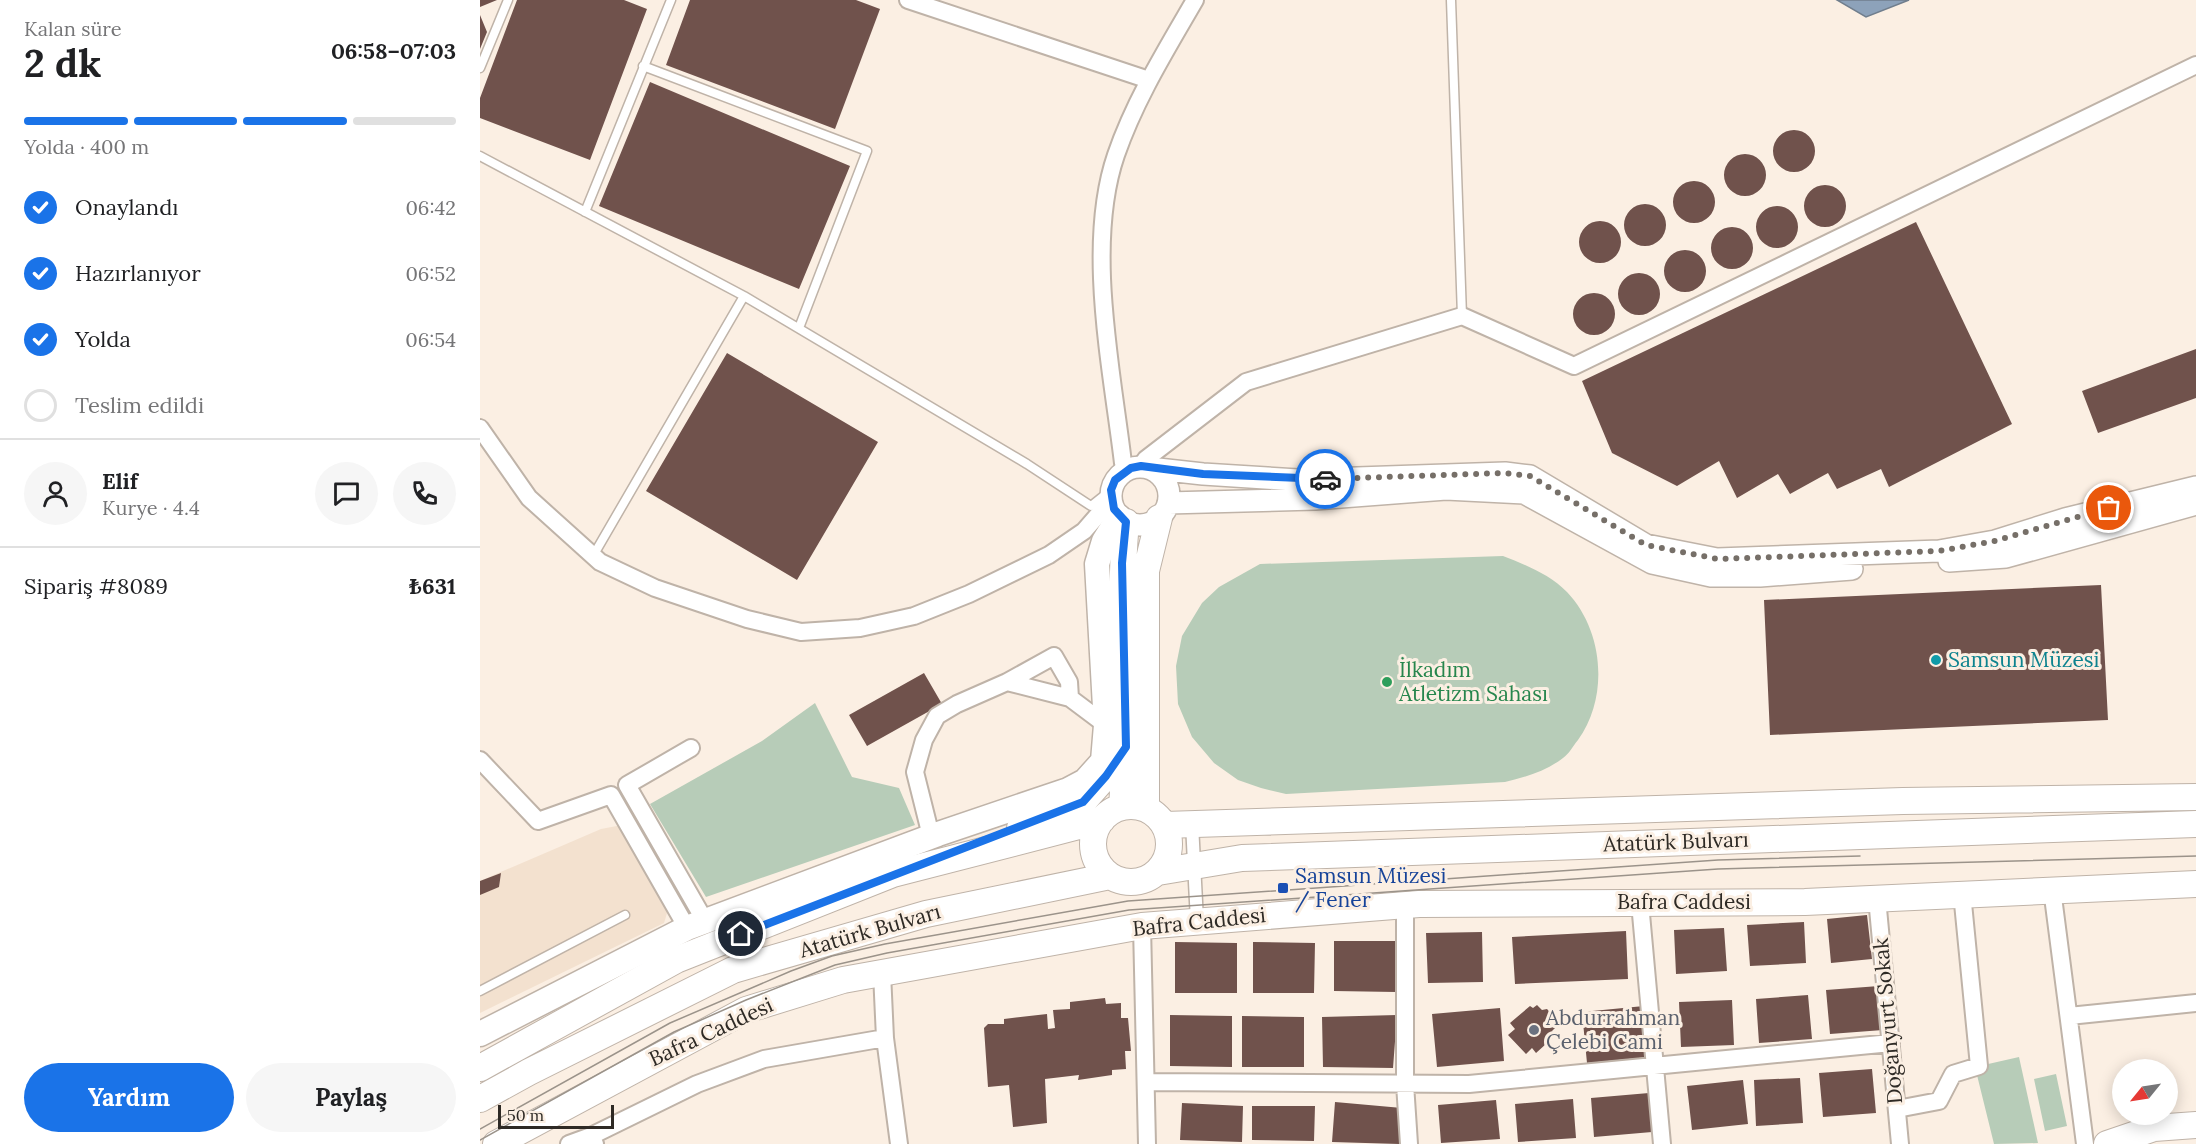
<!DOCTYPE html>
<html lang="tr">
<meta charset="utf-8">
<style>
:root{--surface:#fff;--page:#f6f6f6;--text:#202124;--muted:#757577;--line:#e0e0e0;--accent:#1a73e8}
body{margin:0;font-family:Lora,serif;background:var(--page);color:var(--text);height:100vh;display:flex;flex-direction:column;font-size:22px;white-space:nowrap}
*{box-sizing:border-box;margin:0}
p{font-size:20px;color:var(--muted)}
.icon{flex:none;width:33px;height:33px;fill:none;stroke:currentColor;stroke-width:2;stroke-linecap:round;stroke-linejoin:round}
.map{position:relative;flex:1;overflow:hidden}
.drawer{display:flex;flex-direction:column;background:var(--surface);width:480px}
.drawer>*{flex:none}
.needle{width:39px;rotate:240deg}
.buttons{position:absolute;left:1632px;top:1059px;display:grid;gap:12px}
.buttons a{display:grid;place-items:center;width:66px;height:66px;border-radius:50%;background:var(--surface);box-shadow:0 3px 15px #0003;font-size:30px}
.scale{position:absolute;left:18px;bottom:15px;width:116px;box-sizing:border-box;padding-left:6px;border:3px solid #2e2a25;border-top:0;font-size:16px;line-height:21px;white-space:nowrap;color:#2e2a25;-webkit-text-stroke:4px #fbefe3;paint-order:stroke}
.pin{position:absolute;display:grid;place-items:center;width:51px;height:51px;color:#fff;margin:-26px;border:3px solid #fff;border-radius:50%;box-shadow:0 2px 6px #0007}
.courier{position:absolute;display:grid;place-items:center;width:60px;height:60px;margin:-30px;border:4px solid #1a73e8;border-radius:50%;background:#fff;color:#222;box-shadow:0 2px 8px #0007}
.head em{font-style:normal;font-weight:800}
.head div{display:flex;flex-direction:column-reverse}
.head{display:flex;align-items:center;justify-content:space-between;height:102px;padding:0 24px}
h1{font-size:39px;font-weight:800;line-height:45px}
.bar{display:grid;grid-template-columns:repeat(4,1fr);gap:9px 6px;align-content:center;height:72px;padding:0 24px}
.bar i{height:8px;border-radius:4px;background:var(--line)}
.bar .selected{background:var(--accent)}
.bar p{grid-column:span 4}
.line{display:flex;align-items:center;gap:15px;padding:0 24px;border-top:2px solid var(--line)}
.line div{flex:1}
.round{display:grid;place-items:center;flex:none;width:63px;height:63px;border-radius:32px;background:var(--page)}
ol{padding:0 24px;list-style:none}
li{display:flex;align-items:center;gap:18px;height:66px}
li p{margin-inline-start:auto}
li .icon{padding:6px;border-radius:50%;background:var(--accent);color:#fff;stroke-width:4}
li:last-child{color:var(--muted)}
li i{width:33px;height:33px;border:3px solid var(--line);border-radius:50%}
.cta{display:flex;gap:12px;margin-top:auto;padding:12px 24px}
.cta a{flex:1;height:69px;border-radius:36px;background:var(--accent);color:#fff;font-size:24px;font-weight:800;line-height:69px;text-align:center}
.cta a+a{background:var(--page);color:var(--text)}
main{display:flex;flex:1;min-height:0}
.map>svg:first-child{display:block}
.built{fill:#f3e1cf}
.green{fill:#b7ccb8}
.water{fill:#8da2ba;stroke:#707e8d;stroke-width:1.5}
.building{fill:#70524c}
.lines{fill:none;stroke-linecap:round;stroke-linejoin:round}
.service-casing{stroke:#bfb3a8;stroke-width:11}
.pedestrian-casing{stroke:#bfb3a8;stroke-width:15}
.minor-casing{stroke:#bfb3a8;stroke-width:20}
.tertiary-casing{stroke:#bfb3a8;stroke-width:24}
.secondary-casing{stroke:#bfb3a8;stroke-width:27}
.primary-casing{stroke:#bfb3a8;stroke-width:28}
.service{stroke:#fff;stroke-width:8}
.pedestrian{stroke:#fff;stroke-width:12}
.minor{stroke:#fff;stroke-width:16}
.tertiary{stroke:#fff;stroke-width:21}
.secondary{stroke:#fff;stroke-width:24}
.primary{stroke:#fff;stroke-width:26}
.tram{stroke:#9b938a;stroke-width:1.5}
.done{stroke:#766f68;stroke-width:6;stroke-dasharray:0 10.8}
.route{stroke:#1a73e8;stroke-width:8}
.culture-dot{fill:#0f9aa8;stroke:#fbefe3;stroke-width:2}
.leisure-dot{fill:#2e9e5b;stroke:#fbefe3;stroke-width:2}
.transit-dot{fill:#1a4fb4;stroke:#fbefe3;stroke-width:2}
.worship-dot{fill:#6b7280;stroke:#fbefe3;stroke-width:2}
.labels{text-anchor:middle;stroke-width:6;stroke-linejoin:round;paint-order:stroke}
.culture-label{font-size:21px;fill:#0d838f;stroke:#fbefe3;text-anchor:start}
.leisure-label{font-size:21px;fill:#27864d;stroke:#fbefe3;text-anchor:start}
.street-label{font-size:21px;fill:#2e2a25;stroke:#fbefe3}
.transit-label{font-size:21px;fill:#164399;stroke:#fbefe3;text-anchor:start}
.worship-label{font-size:21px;fill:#5b616d;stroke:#fbefe3;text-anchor:start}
</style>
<main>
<section class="drawer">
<div class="head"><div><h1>2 dk</h1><p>Kalan süre</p></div><em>06:58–07:03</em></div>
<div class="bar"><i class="selected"></i><i class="selected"></i><i class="selected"></i><i></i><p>Yolda · 400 m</p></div>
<ol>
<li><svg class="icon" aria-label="check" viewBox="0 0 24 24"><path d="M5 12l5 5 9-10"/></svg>Onaylandı<p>06:42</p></li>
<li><svg class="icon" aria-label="check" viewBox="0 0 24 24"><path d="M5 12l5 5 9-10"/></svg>Hazırlanıyor<p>06:52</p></li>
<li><svg class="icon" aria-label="check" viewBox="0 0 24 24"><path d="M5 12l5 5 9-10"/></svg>Yolda<p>06:54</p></li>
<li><i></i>Teslim edildi</li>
</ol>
<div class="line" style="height:108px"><a class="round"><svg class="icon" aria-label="person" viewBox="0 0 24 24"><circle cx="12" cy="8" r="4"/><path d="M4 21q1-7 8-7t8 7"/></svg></a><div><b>Elif</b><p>Kurye · 4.4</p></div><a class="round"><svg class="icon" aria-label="chat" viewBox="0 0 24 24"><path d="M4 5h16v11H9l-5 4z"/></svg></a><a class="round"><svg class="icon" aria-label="phone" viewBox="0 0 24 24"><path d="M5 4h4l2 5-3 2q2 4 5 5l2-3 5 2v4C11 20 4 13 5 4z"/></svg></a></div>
<div class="line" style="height:78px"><div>Sipariş #8089</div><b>₺631</b></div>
<div class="cta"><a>Yardım</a><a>Paylaş</a></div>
</section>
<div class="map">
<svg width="1716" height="1144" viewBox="0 0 1716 1144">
<rect width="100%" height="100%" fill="#fbefe3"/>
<path class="built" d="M142 825 188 910 184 923 0 1013V881L121 829Z"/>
<path class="green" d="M1023 556C1046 565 1069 574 1087 592 1124 631 1129 697 1098 740 1093 746 1089 754 1083 758 1066 771 1046 777 1025 782L806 794 781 788 758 780 734 763 712 737 698 704 696 666 702 636 722 603 739 587 780 564Z
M335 703 372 777 419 788 435 825 226 897 170 804 282 741Z
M1539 1057 1558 1143 1514 1144 1495 1067Z
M1576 1074 1587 1126 1565 1131 1554 1079Z"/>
<path class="water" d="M1357 0H1429L1386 17Z"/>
<path class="building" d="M0 0H17L0 7Z
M37 0H144L167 9 110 160 0 118V98Z
M210 0H376L400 9 355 129 186 65Z
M0 15 7 32 0 49Z
M170 82 370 166 319 289 119 206Z
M1293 151a21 21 0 1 1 42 0a21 21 0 1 1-42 0Z
M1244 175a21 21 0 1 1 42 0a21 21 0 1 1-42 0Z
M1193 202a21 21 0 1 1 42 0a21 21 0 1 1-42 0Z
M1324 206a21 21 0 1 1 42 0a21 21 0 1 1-42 0Z
M1144 225a21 21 0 1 1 42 0a21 21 0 1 1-42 0Z
M1276 227a21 21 0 1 1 42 0a21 21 0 1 1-42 0Z
M1099 242a21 21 0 1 1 42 0a21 21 0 1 1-42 0Z
M1436 222 1532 424 1409 487 1401 469 1357 489 1348 473 1310 494 1298 474 1257 498 1239 461 1197 486 1132 453 1102 381Z
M1231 248a21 21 0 1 1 42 0a21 21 0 1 1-42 0Z
M1184 271a21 21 0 1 1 42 0a21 21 0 1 1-42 0Z
M1138 294a21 21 0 1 1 42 0a21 21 0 1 1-42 0Z
M1093 314a21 21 0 1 1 42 0a21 21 0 1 1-42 0Z
M1716 349V398L1618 433 1602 391Z
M247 353 398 442 317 580 166 491Z
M1621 585 1628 720 1290 735 1284 600Z
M444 673 462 704 387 746 369 715Z
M21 873 19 887 0 895V881Z
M1387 915 1392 959 1351 963 1347 919Z
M1324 922 1326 963 1270 966 1267 925Z
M1244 928 1247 971 1196 974 1194 930Z
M1146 931 1148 979 1035 984 1032 937Z
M1002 932 1003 982 948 983 946 933Z
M854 941H916V992L854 991Z
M695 942 757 943V993H695Z
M773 942 835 943 834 993H773Z
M1399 986 1403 1030 1350 1034 1346 990Z
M1328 995 1332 1039 1279 1043 1276 999Z
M625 998 626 1004 641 1003V1018H648L651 1051H645L646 1069 632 1070V1075L598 1080 599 1075 565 1079 567 1123 533 1127 529 1085 508 1087 504 1028 508 1024H524V1019L567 1014 568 1029 575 1028 573 1010 590 1009V1002Z
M1252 1000 1254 1045 1201 1047 1199 1002Z
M1057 1005 1062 1010 1067 1009 1075 1018 1073 1023 1076 1027 1072 1031 1076 1035 1056 1053 1052 1048 1046 1054 1028 1035 1035 1029 1030 1023 1050 1006 1053 1008Z
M1164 1006 1169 1057 1107 1063 1102 1012Z
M1020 1008 1024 1061 957 1067 952 1014Z
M690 1015 752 1016V1067L690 1066Z
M917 1015 913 1068 843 1067 842 1017Z
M762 1016 824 1017V1067H762Z
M1392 1069 1396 1113 1343 1117 1339 1073Z
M1320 1078 1323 1123 1276 1126 1274 1080Z
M1263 1080 1268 1124 1212 1130 1207 1086Z
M1169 1093 1172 1132 1114 1137 1111 1098Z
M1093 1099 1096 1138 1038 1142 1035 1104Z
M1016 1100 1020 1139 961 1143 958 1105Z
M855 1102 922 1108 919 1144 852 1142Z
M702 1103 763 1106 762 1142 700 1140Z
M772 1106H835L834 1141 772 1140Z"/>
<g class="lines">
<defs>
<path id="service" d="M971 0 982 316
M163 66 387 151 319 328
M0 68 28 0
M0 156 264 296 547 464 611 506 631 490
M105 212 191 0
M113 556 264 296
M0 991 145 915"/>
<path id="pedestrian" d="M712 824 717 921"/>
<path id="minor" d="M428 0 669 80
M0 428 49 498 120 562 175 588 267 619 321 632 380 628 434 616 489 594 569 555 604 531 631 500
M661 466 666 459 766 382 982 316 1094 366 1716 65
M651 468 643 463C632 370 605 245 636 155 655 100 686 50 715 0
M527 682 574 656 589 682 590 698
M211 748 147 785 225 921
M0 760 58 821 131 795 207 928
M458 834 449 828 435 772 444 740 457 716 477 704 527 682 590 698 626 725
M1572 889 1605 1144
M1397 898 1420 1144
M1160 903 1182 1144
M925 905V1084L929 1144
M662 926 667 1144
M402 973 405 1038 419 1144
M1589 1016 1716 1003
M666 1082 989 1084 1411 1043
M1417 1109 1459 1101 1473 1074 1499 1066 1482 893
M111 1136 217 1084 284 1059 405 1038
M89 1144 111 1136 115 1144"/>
<path id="tertiary" d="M631 496a29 29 0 1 1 58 0a29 29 0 1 1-58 0Z
M669 468 723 474 818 480 1025 473 1050 476 1166 545 1237 559 1459 551 1515 541 1585 519 1716 487
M688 503 835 499 966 489 1044 493 1172 563 1231 576H1280L1372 569
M1469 561 1526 557 1716 504"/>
<path id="secondary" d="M0 1034 207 928 458 834 588 790 605 781 623 761 626 725 617 564 624 541 639 517"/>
<path id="primary" d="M613 844a38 38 0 1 1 76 0a38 38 0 1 1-76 0Z
M642 807C649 712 637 616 646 522
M666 809V571L679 518
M685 825 1423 801 1716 797
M540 828 603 802 626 776 646 747
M678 872 762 858 1716 824
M0 1068 196 960 413 874 622 820
M0 1099 49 1072 253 970 446 914 630 876
M16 1144 266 1010 363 980 662 926 939 904 1325 902 1716 884
M1627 1144 1674 1128 1716 1125"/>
</defs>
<use href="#service" class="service-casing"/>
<use href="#pedestrian" class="pedestrian-casing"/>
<use href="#minor" class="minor-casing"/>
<use href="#tertiary" class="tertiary-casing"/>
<use href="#secondary" class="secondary-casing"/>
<use href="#primary" class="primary-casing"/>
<use href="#service" class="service"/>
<use href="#pedestrian" class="pedestrian"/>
<use href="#minor" class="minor"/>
<use href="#tertiary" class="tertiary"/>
<use href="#secondary" class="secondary"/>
<use href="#primary" class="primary"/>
<path class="tram" d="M0 1129 190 1023 311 971 352 956 405 944 648 901 1238 860 1380 856
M0 1140 194 1032 266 1000 355 965 407 953 649 910 1238 869 1716 856"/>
</g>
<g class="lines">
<path class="done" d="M845 479 1025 473 1050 476 1166 545 1238 559 1459 551 1515 541 1629 508"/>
<path class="route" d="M261 934 603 802 626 776 646 747 642 563 646 522 634 509 631 490 635 480 651 468 661 466 723 474 845 479"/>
</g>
<circle class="culture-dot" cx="1456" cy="660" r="6"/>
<circle class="leisure-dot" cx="907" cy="682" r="6"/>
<rect class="transit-dot" x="797" y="882" width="12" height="12" rx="3"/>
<circle class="worship-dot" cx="1054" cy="1030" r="6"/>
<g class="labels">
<g class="culture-label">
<text x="1468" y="667">Samsun Müzesi</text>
</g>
<g class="leisure-label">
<text x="919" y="677">İlkadım<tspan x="919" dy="24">Atletizm Sahası</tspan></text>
</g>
<g class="street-label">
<text transform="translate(1196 842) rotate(-2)" y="7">Atatürk Bulvarı</text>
<text x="1204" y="909">Bafra Caddesi</text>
<text transform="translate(719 922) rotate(-6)" y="7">Bafra Caddesi</text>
<text transform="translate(390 931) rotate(-16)" y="7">Atatürk Bulvarı</text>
<text transform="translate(1408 1021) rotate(-95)" y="7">Doğanyurt Sokak</text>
<text transform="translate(231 1032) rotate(-25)" y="7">Bafra Caddesi</text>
</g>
<g class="transit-label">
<text x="815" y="883">Samsun Müzesi<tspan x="815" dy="24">/ Fener</tspan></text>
</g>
<g class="worship-label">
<text x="1066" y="1025">Abdurrahman<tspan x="1066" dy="24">Çelebi Cami</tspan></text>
</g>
</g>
</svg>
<div class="buttons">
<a><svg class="needle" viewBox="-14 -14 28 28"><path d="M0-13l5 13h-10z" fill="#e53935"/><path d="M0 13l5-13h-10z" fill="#757577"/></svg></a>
</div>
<div class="scale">50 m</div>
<div class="pin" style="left:1629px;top:508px;background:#ea580c"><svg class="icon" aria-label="bag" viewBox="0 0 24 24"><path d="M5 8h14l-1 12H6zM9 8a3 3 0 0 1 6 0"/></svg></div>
<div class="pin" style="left:261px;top:934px;background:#1f2937"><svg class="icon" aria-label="home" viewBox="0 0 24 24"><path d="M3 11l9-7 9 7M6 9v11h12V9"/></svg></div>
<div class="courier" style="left:845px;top:479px"><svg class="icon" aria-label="car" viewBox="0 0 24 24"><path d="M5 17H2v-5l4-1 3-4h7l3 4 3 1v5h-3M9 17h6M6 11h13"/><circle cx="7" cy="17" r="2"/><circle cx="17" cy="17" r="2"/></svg></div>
</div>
</main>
